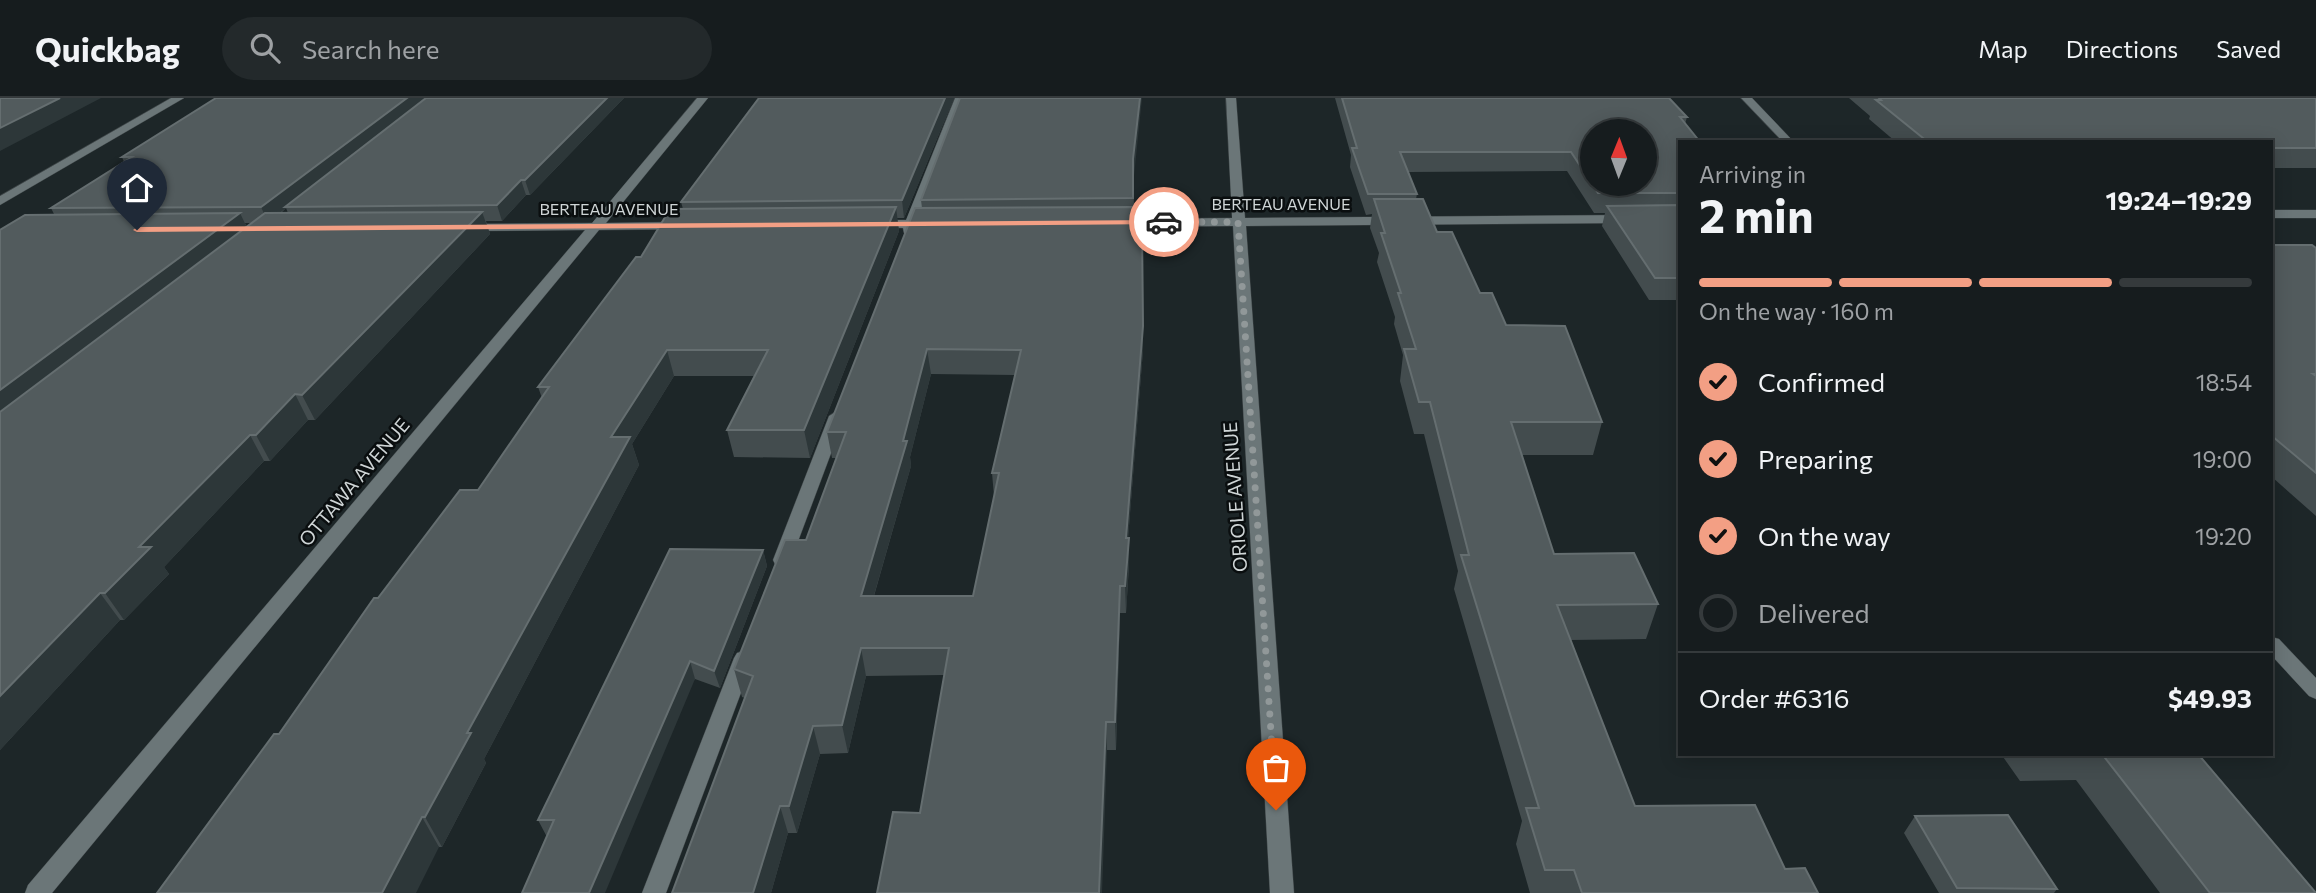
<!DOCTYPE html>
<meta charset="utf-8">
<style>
:root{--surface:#161c1e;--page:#23292b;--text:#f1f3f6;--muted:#9ea1a4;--line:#353a3c;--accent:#f39f84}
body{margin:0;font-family:Commissioner,sans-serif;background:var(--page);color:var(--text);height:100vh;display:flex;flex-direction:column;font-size:26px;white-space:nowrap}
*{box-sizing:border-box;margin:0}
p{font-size:23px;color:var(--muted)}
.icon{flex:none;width:38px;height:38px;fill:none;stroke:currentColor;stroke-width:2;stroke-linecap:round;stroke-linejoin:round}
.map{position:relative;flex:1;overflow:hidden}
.details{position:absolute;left:1678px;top:42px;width:595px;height:616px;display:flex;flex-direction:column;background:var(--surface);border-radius:0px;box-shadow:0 4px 18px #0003,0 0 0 2px var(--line)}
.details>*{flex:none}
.needle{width:46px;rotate:1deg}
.fabs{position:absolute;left:1580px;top:21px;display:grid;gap:14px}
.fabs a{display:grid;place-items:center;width:77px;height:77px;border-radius:50%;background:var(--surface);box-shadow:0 4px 18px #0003,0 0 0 2px var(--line);font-size:35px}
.pin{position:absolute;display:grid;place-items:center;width:60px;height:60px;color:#fff;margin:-72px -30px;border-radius:50% 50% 50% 0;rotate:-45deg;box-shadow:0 0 7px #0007}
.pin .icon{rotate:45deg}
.courier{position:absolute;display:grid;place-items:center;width:70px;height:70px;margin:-35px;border:5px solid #f39f84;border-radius:50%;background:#fff;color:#222;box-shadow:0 2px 9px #0007}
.overview em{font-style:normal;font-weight:700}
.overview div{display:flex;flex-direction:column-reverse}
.overview{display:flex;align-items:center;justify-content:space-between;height:119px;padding:0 21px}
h1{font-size:46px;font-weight:700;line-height:52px}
.bar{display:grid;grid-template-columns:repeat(4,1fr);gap:10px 7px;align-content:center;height:84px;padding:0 21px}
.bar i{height:9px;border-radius:5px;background:var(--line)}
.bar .on{background:var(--accent)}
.bar p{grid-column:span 4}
.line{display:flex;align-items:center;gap:18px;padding:0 21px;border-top:2px solid var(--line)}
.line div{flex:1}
ol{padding:0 21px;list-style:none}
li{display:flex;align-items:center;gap:21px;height:77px}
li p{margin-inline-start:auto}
li .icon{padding:7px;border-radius:50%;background:var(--accent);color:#111;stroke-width:4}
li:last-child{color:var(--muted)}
li i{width:38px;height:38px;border:4px solid var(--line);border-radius:50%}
header{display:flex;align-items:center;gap:42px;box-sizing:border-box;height:98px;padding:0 35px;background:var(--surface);border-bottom:2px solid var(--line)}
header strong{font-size:33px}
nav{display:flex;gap:38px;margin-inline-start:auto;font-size:24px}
.search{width:490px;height:63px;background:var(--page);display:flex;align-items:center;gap:18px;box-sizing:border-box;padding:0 24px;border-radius:38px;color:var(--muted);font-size:26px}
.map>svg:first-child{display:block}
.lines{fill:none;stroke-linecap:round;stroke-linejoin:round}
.minor-casing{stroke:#3b4244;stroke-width:1}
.minor{fill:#6b7678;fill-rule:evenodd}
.wall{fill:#434c4e;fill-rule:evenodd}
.shaded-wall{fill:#2d3739}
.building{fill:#525b5d;stroke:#656e70;stroke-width:2;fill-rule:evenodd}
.route{fill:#f39f84}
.done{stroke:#919899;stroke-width:7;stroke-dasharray:0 12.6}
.labels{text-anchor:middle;stroke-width:5;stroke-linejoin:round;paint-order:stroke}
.far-street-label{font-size:16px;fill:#cfd5d6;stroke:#0a0e0f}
.street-label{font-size:19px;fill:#cfd5d6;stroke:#0a0e0f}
</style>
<header>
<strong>Quickbag</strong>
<div class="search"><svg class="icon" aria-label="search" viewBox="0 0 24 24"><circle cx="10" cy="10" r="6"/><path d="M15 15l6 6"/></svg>Search here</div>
<nav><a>Map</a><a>Directions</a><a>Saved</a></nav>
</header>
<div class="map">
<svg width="2316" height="795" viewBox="0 0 2316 795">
<rect width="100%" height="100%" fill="#1d2628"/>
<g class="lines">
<defs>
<path id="minor" d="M171 0H184L0 107V98Z
M697 0H708L606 125 683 124 687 125V131L599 132 52 795H25L28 787 585 132 466 133 462 132V126L592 125Z
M955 0H965L919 122H931L937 126 931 130H916L909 136 904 135 903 130 871 129 869 126 875 122H906Z
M1226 0H1236L1245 120 1628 117 1634 121 1628 125 1246 128 1294 795H1270L1233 128 1110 129 1104 125 1110 121 1232 120Z
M1741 0H1752L1794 44H1783Z
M2272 112H2316V120H2272Z
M837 313 845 318 791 462 789 466H775L773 462 829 318Z
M2272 539 2279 541 2316 580V601L2309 598 2272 558Z
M744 553 751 555 754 560 666 795H642L734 560 737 555Z"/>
</defs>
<use href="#minor" class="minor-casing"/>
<use href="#minor" class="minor"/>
</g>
<path class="wall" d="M216 0H624L530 97H526L502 123H486L490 136 315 322H308L270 363H264L164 469 169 476 124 522H120L0 652V132L54 116 51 110 124 64 122 59ZM286 110 288 115H281ZM245 125H252L247 129Z
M954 0 904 120H897L899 133 810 360 734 359 727 332 754 278H674L632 346 639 367 484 661 486 665 442 749H439L279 636 378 500 478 392 542 300 538 289 641 159 683 111 681 104Z
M1335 0H1669L1687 19 1680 44V202H1649L1602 128 1605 115H1594L1567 73 1408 74 1417 96 1416 101 1437 134 1480 195 1506 227 1602 324 1593 357H1522L1554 456 1658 506 1646 541 1571 542 1635 708 1785 771 1818 795H1530L1516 746 1522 723 1454 491 1458 473 1424 336H1414L1400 283 1403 257 1394 226 1395 219 1377 164 1379 155 1370 130 1372 116 1366 117 1350 69 1351 57Z
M1849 0H2316V70H2272V44H1896L1869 21 1870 18Z
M1134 78V130L1143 252 1128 440 1129 467 1126 515H1120L1116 652H1107L920 715 944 577 866 578 848 655 820 656 797 735H788L771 795H672L745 600 742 599 734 571 806 442 836 360H832L827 334 922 110 921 102ZM931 276 1015 277 992 375 994 398 973 498H874L911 368 910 359Z
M2272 147 2316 150V418L2272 379Z
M763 452 767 468 720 590 695 581 547 739 538 722Z
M2001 656H2202L2200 659 2316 795H2160L2076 682 2020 683Z
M1915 718 2057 791 2054 795H1939L1904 735Z"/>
<path class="shaded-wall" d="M60 0H101L0 53V30Z
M407 0H431L285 109 286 110 268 124 261 109Z
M607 0H624L530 97 525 82Z
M945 0H954L904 120 902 102Z
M1140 0H1142L1134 78V118L1133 61Z
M521 82 526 97 502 123 497 107Z
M896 109 899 133 810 360 804 332Z
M482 114 490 136 315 322 302 297Z
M240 115 251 138 0 331V292Z
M1143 228V252L1126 467V440Z
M927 251 931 276 910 359 911 368 866 525 861 498Z
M667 252 674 278 632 346 639 367 484 661 486 665 442 749 425 719 611 339Z
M295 296 308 322 270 363 256 337Z
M250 337 264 363 164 469 169 476 124 522 105 495 139 449Z
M1129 440V467L1126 515 1125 488Z
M763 452 767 468 720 590 714 573Z
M1120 488V515L1116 652 1115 624Z
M100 495 120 522 0 652V598Z
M861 550 866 578 848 655 842 627Z
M690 563 695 581 605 795H589Z
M1106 624 1107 652 1102 795H1099Z
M813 628 820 656 797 735 789 708Z
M780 708 788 735 771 795H753Z
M422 719 439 749 416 795H382Z"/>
<path class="building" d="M0 0H60L0 30Z
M216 0H407L261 109 51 110 132 59H122Z
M426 0H607L525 82H521L497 107 285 109Z
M759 0H945L902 102 681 104Z
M960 0H1140L1133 61V100L921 102Z
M1342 0H1669L1687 19H1680L1700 44H1680V95H1598L1571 54H1400L1417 96H1368L1352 50H1357ZM1592 33H1645V86H1592Z
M1879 0H2316V50H2272V44H1928L1876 2H1881Z
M1374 101H1423L1437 134H1452L1480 195H1492L1506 227 1565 228 1602 324H1511L1554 456 1634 455 1658 506 1557 507 1635 708 1755 707 1785 771 1805 770 1818 795H1582L1574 772H1545L1526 710H1539L1461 457H1469L1430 304H1419L1404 251H1416L1398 195H1401L1381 135H1385Z
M1680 107V180H1655L1607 108Z
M896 109 804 332H727L768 252H667L611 339H630L467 635H471L425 719H422L382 795H157L274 636H279L374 500H378L460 392H478L549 289H538L636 159H641L670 111Z
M1133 109V130H1142L1143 228 1126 440H1129L1125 488H1120L1115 624H1106L1099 795H877L893 714 920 715 949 550H861L842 627 813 628 789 708H780L753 795H672L753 578 734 571 785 442H806L846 334H827L915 110ZM927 251 1021 252 992 375H999L973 498H861L907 343H903Z
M482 114 302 297 295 296 256 337H250L139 449H151L105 495H100L0 598V314L265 115Z
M240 115 0 292V132L25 117Z
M2272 147H2312L2316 150V276H2313L2316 278V375L2272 338Z
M670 451 763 452 714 573 690 563 589 795H522L554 722H538Z
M2102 656H2198L2316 795H2210Z
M2008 717 2057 791 1957 790 1915 718Z"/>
<path class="route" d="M1164 122 1167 126 137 134 133 132 137 129Z"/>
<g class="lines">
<path class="done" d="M1164 124H1238L1276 712"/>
</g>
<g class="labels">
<g class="far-street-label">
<text x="1281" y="112">BERTEAU AVENUE</text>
<text x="609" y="117">BERTEAU AVENUE</text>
</g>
<g class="street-label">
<text transform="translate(354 384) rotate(-50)" y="7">OTTAWA AVENUE</text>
<text transform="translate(1235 399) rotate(-94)" y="7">ORIOLE AVENUE</text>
</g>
</g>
</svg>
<div class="fabs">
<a><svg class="needle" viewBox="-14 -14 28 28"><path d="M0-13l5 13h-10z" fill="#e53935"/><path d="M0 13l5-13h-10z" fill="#9ea1a4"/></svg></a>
</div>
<div class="pin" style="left:1276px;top:712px;background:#ea580c"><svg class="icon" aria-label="bag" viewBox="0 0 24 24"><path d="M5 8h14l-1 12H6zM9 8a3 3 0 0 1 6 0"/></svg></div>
<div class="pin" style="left:137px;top:132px;background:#1f2937"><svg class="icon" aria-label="home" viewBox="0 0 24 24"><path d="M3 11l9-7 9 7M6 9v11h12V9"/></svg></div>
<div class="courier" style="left:1164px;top:124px"><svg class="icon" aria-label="car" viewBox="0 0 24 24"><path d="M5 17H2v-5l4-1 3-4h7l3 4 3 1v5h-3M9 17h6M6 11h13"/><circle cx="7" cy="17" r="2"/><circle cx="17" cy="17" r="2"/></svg></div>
<section class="details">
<div class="overview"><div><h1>2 min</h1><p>Arriving in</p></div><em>19:24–19:29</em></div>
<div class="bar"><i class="on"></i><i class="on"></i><i class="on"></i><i></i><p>On the way · 160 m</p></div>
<ol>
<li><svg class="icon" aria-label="check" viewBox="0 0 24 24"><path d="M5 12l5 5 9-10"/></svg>Confirmed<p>18:54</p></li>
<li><svg class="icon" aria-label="check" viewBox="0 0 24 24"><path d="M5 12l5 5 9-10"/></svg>Preparing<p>19:00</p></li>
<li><svg class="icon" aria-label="check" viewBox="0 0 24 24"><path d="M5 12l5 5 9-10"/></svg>On the way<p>19:20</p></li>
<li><i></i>Delivered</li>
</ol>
<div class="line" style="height:91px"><div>Order #6316</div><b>$49.93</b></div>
</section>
</div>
